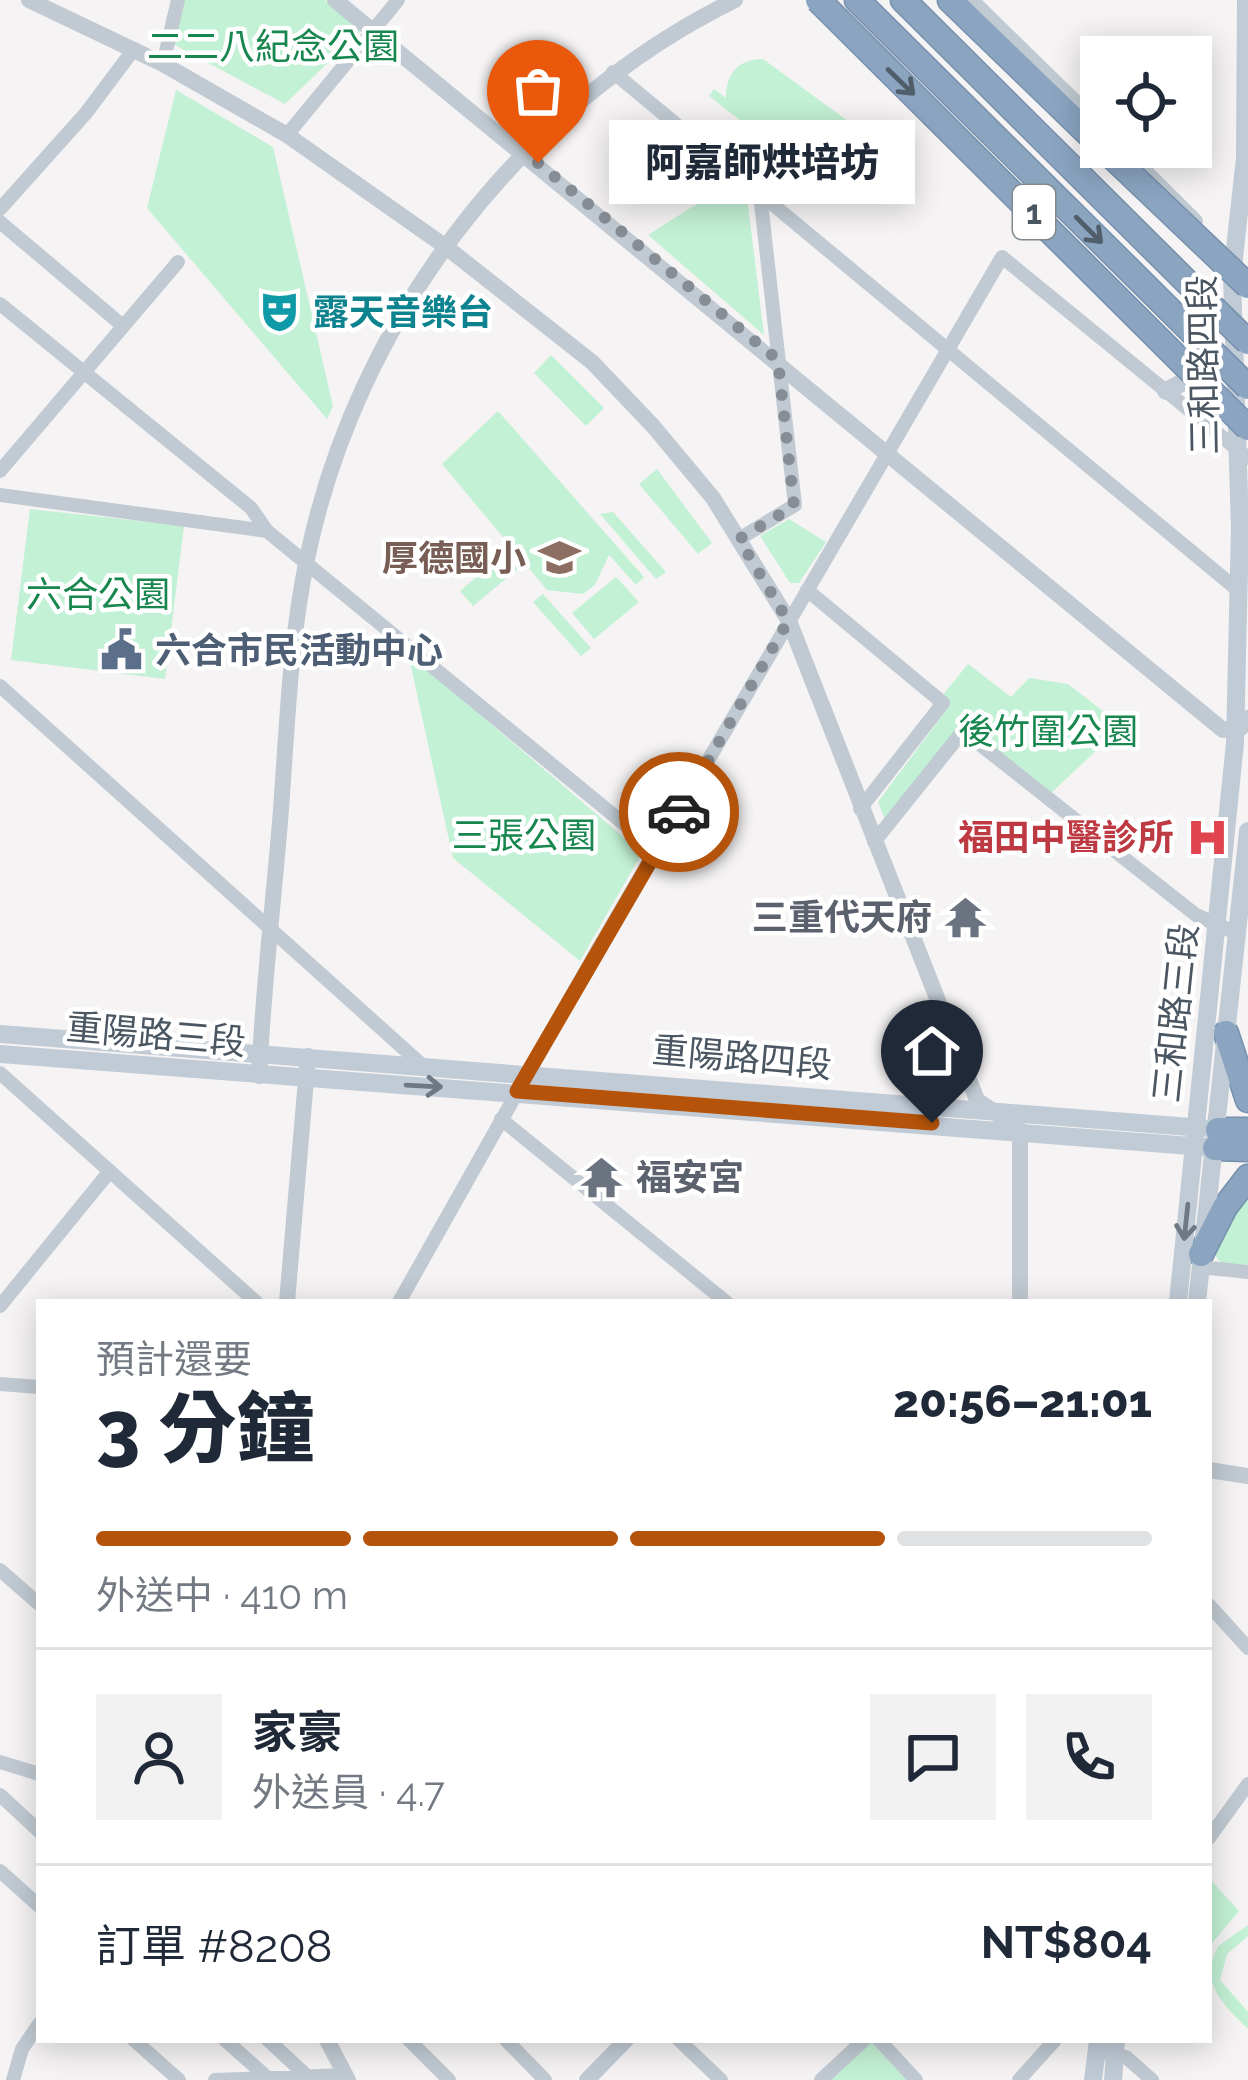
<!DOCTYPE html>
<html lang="zh-TW">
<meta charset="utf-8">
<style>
:root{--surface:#fff;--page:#f2f2f3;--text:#1f2937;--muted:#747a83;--line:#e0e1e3;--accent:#b45309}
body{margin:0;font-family:Raleway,"Noto Sans TC",sans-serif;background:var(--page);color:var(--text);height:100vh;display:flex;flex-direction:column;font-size:45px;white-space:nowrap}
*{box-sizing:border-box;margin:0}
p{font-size:39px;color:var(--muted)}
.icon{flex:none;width:66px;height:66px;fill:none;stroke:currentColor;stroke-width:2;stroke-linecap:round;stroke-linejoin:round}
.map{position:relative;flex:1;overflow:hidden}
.panel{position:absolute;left:36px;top:1299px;width:1176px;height:744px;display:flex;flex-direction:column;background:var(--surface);border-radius:0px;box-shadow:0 6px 30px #0003}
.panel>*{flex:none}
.fabs{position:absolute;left:1080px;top:36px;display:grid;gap:24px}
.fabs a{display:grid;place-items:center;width:132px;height:132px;border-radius:0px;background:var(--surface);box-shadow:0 6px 30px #0003;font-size:60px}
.pin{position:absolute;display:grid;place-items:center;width:102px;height:102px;color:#fff;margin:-123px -51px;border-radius:50% 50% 50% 0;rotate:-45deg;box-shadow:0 0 12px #0007}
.pin .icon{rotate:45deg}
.courier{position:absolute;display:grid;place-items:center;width:120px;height:120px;margin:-60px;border:9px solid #b45309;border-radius:50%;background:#fff;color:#222;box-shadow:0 3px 15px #0007}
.bubble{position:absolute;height:84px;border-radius:0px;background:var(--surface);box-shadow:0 6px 30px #0003;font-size:39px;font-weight:800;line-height:84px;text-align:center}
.summary em{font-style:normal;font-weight:800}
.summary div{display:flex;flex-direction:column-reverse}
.summary{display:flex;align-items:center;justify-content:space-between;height:204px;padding:0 60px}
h1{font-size:78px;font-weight:800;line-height:90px}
.bar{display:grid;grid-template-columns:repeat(4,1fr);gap:18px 12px;align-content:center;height:144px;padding:0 60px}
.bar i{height:15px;border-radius:9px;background:var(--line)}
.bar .active{background:var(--accent)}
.bar p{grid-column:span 4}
.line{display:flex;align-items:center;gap:30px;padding:0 60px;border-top:3px solid var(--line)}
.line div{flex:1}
.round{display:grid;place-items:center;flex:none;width:126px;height:126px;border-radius:0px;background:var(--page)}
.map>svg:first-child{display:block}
.green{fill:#c3f1d5}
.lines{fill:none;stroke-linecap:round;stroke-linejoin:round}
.motorway-casing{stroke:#7690ad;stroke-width:27}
.minor{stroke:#c1cad2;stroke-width:14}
.tertiary{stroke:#c1cad2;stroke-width:16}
.secondary{stroke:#c1cbd6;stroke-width:18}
.motorway{stroke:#8ba5c1;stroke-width:24}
.motorway-bridge-casing{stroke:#7690ad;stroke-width:27;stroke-linecap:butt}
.motorway-bridge{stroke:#8ba5c1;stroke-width:24}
.oneway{stroke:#505e6b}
.oneway2{stroke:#6e7984}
.done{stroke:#868d94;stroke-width:12;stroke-dasharray:0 21.6}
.route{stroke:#b45309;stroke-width:15}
.labels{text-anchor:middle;stroke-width:9;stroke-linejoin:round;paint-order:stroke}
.shield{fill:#fff;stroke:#808990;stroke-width:3}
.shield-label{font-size:33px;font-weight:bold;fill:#4a5661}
.park-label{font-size:36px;fill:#17864f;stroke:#fff}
.culture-label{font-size:36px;font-weight:bold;fill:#0d838f;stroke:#fff;text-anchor:start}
.street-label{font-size:36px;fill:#4a5661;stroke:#fff}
.education-label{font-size:36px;font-weight:bold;fill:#785e54;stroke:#fff;text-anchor:end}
.service-label{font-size:36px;font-weight:bold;fill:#4e5e75;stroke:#fff;text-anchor:start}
.health-label{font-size:36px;font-weight:bold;fill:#be3a42;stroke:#fff;text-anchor:end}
.worship-label{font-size:36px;font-weight:bold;fill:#5b616d;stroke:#fff;text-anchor:end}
</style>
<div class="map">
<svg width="1248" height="2080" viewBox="0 0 1248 2080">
<rect width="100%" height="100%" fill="#f5f3f3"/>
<path class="green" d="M184 0H325L362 30 285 104 173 44Z
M763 59 863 132C847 155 851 179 814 178L709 96 714 89 726 98C726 74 738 59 763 59Z
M176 90 273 147 333 406 327 419 147 208Z
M725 186 748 205 764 335 648 235Z
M551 355 604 408 586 426 534 373Z
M498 411 644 577 636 585 609 555 595 585 583 594 547 590 442 464Z
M657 469 712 543 698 554 639 484Z
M30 509 184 526 165 679 11 660Z
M613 512 666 572 656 579 600 514Z
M789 519 826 542 799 583H790L760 536Z
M504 553 518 569 473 606 460 591Z
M616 577 639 602 594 639 572 613Z
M543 594 591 648 581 656 533 602Z
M408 653 642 853 580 961 453 858Z
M968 664 1011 697 1029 678 1068 684 1122 726 1048 796 964 723 887 825 878 802 950 705 942 696Z
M1248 1185V1265L1221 1263 1214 1254Z
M1209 1878 1239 1911 1209 1947Z
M1248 1925V1936L1227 1954 1220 1980 1248 2012V2029C1222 2003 1199 1983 1218 1946Z
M871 2042 907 2080H829Z"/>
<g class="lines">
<defs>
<path id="motorway" d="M857 0 1191 331
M903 0 1200 295
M950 0 1101 146
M1226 1033 1248 1100
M1218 1130H1248
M1215 1148 1248 1149
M1201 1254 1225 1207 1248 1177"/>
</defs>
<use href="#motorway" class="motorway-casing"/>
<path class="minor" d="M972 0 1101 126
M163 64 178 0
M613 72 1239 591
M287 135 398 0
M1122 147 1196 221
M0 209 86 113 134 49
M0 222 123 326
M0 304 251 508 267 531 656 850
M0 471 178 262
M0 495 267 531
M739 539 795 505 760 194
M807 590 943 703 860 809
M0 686 422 1065
M874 842 963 731 1196 915 1238 934
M0 1073 256 1302
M501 1119 726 1302
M1200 1267 1248 1272
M399 1302 598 949 1002 257 1248 458
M0 1306 110 1171
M0 1384 39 1387
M0 1570 39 1604
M1209 1605 1248 1648
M0 1762 39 1774
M0 1795 39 1831
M1209 1838 1248 1784
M0 1871 39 1906
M134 2040 179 2080
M225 2040 269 2079
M268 2040 308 2077
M409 2040 449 2080
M506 2040 545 2080
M679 2040 721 2080
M879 2040 916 2080
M1106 2053 1126 2057 1152 2080
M13 2080 22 2049 39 2024
M215 2080 345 2075
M821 2080 864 2040
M1019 2080 1055 2040"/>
<path class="tertiary" d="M29 0 163 64 287 135 446 247 592 362 653 426 713 498 789 621 977 1100 1020 1130V1302
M335 0 1223 730 1241 728 1248 718
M259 1076C263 991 273 906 280 822 287 735 289 645 307 559 356 322 517 107 735 0
M287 1302 308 1056
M1209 1470 1248 1476
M327 2040 348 2080
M587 2080 626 2040"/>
<path class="secondary" d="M1166 391 1232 357
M0 1034 1203 1128
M0 1054 1204 1147
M1178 1302 1235 743 1240 527 1232 276 1245 158 1246 0
M1197 1302 1248 831
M1093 2080 1098 2040
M1113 2080 1116 2040"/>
<use href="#motorway" class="motorway"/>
<defs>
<path id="motorway-bridge" d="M818 0 1248 428
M1102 147 1248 286
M1200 295 1248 342
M1191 331 1248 387"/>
</defs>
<use href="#motorway-bridge" class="motorway-bridge-casing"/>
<use href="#motorway-bridge" class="motorway-bridge"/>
</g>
<defs><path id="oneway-shaft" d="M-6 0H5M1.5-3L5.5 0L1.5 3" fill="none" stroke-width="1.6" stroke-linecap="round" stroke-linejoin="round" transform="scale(3)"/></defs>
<g class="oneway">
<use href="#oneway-shaft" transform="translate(901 82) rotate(44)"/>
<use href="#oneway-shaft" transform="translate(1089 230) rotate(45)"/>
</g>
<g class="oneway2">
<use href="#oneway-shaft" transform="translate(424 1086) rotate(3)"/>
<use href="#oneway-shaft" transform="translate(1186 1222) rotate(96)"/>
</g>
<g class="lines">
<path class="done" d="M538 163 778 360 794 506 739 539 788 621 679 812"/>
<path class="route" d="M679 812 517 1091 932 1123"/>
</g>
<defs>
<symbol id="theatre-bare" viewBox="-9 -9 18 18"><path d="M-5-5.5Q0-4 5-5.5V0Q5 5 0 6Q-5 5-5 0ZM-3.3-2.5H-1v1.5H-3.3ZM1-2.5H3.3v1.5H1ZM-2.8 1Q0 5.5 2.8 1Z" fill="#0f9aa8" stroke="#fff" stroke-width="2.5" paint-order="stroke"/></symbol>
<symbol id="school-bare" viewBox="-9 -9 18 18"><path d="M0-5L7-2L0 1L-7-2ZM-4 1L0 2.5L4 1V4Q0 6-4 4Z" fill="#8d6e63" stroke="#fff" stroke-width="2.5" paint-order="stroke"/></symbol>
<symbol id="civic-bare" viewBox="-9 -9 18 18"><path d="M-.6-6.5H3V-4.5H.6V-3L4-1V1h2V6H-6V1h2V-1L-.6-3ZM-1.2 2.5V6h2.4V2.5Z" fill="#5c6f8a" stroke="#fff" stroke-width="2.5" paint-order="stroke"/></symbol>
<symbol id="hospital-bare" viewBox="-9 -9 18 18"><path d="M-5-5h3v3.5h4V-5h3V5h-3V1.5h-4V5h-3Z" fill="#e0444e" stroke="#fff" stroke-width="2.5" paint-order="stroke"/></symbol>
<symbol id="temple-bare" viewBox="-9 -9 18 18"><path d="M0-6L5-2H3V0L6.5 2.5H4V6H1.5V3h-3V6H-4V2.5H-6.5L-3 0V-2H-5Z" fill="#6b7280" stroke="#fff" stroke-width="2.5" paint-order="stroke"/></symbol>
</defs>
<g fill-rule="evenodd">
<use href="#theatre-bare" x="250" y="282" width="59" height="59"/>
<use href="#school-bare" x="530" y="528" width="59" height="59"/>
<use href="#civic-bare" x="92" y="620" width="59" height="59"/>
<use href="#hospital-bare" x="1178" y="808" width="59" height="59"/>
<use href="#temple-bare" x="936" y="888" width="59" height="59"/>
<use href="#temple-bare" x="572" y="1148" width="59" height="59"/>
</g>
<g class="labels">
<rect class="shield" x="1013" y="185" width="42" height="54" rx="9"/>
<g class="shield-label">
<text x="1034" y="224">1</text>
</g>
<g class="park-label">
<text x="273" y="59">二二八紀念公園</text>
<text x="98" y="607">六合公園</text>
<text x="1048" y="744">後竹圍公園</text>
<text x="524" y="848">三張公園</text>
</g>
<g class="culture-label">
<text x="313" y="325">露天音樂台</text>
</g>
<g class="street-label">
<text transform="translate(1203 365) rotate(-91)" y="13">三和路四段</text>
<text transform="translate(1175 1013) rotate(-84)" y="13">三和路三段</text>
<text transform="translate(156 1034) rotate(5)" y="13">重陽路三段</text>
<text transform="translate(742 1057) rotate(5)" y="13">重陽路四段</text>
</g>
<g class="education-label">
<text x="526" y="571">厚德國小</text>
</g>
<g class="service-label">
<text x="155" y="663">六合市民活動中心</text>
</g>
<g class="health-label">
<text x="1174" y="850">福田中醫診所</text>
</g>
<g class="worship-label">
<text x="932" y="930">三重代天府</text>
<text x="636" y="1190" text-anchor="start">福安宮</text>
</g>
</g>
</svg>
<div class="fabs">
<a><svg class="icon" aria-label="locate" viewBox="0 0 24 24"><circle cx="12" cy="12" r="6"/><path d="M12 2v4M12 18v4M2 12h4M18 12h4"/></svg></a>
</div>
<div class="pin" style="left:538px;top:163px;background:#ea580c"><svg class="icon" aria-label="bag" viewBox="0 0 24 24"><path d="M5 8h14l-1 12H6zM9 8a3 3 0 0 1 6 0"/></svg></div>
<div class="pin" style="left:932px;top:1123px;background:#1f2937"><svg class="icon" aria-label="home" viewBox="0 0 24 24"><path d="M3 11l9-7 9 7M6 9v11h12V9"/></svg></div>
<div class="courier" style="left:679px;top:812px"><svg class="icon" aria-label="car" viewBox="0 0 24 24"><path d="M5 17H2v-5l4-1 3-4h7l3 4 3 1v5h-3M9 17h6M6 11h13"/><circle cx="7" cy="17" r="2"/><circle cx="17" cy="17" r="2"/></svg></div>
<div class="bubble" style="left:609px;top:120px;width:306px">阿嘉師烘培坊</div>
<section class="panel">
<div class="summary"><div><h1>3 分鐘</h1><p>預計還要</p></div><em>20:56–21:01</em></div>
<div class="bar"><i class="active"></i><i class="active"></i><i class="active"></i><i></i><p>外送中 · 410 m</p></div>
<div class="line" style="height:216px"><a class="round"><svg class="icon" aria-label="person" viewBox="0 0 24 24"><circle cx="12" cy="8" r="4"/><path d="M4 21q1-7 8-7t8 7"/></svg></a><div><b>家豪</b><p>外送員 · 4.7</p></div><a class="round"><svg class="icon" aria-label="chat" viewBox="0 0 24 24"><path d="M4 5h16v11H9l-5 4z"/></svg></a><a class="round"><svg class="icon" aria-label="phone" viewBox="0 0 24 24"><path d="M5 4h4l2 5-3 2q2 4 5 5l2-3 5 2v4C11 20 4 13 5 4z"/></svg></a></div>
<div class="line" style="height:156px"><div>訂單 #8208</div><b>NT$804</b></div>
</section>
</div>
